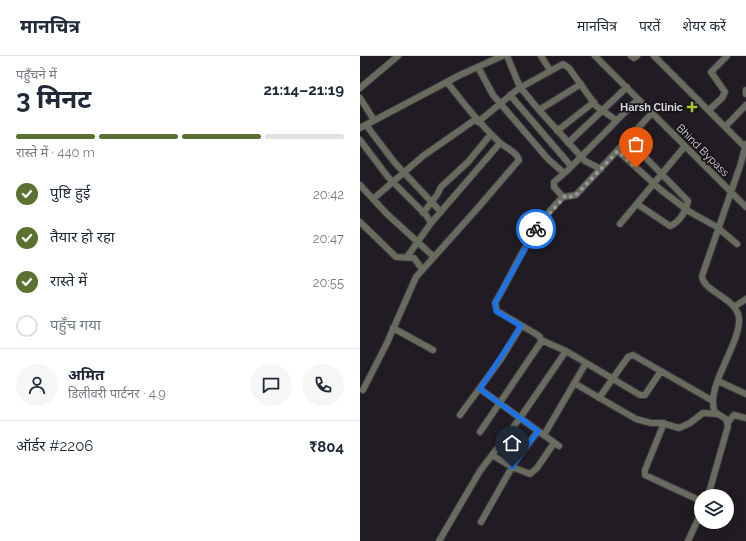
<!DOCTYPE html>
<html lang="hi">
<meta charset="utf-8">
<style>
:root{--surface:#fff;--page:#f6f6f7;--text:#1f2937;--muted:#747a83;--line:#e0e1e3;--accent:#5b712f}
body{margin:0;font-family:Raleway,"Noto Sans Devanagari",sans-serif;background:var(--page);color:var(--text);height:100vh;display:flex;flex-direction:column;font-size:15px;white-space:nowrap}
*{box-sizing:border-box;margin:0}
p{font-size:13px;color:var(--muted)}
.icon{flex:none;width:22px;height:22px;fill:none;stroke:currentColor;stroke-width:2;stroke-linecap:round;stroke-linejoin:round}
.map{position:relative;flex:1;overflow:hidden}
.details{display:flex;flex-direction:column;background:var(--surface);width:360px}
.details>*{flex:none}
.tools{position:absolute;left:334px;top:433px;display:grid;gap:8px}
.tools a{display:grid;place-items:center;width:40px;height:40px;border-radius:50%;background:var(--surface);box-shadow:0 2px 10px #0003;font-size:20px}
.pin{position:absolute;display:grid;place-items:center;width:34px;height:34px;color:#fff;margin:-41px -17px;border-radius:50% 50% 50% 0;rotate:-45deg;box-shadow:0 0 4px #0007}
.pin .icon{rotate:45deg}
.courier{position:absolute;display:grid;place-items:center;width:40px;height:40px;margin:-20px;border:3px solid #1a73e8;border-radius:50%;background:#fff;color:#222;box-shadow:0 1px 5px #0007}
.overview em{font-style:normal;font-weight:700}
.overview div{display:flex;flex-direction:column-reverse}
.overview{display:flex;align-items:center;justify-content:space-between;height:68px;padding:0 16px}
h1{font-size:26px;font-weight:700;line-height:30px}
.bar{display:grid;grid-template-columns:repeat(4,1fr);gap:6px 4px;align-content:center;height:48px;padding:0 16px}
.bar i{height:5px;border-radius:3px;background:var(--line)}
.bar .active{background:var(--accent)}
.bar p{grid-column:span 4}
.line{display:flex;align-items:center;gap:10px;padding:0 16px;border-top:1px solid var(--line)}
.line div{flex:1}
.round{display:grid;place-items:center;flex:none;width:42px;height:42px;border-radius:21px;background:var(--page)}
ol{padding:0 16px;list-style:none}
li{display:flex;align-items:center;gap:12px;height:44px}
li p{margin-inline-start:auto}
li .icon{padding:4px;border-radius:50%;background:var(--accent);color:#fff;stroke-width:4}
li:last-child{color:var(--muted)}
li i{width:22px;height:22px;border:2px solid var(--line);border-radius:50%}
header{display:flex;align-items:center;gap:24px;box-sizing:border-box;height:56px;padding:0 20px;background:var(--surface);border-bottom:1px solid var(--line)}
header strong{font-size:19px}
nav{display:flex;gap:22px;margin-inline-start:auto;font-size:14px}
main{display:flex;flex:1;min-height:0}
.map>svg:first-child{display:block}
.building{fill:#46364f;stroke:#7e7881;filter:url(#shadow)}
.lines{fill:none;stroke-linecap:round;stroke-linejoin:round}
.minor-casing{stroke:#3b363d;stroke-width:8}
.minor{stroke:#676c5e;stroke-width:6}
.done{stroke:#9b979d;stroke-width:4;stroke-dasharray:0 7.2}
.route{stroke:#1a73e8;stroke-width:5}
.poi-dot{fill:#a4c825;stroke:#17131a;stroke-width:1.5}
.labels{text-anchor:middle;stroke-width:3.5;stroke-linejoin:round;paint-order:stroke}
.poi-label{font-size:11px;font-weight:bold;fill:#dcd9de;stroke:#17131a;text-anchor:end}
.street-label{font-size:11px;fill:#dcd9de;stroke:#17131a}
</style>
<header>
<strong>मानचित्र</strong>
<nav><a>मानचित्र</a><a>परतें</a><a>शेयर करें</a></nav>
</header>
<main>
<section class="details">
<div class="overview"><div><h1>3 मिनट</h1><p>पहुँचने में</p></div><em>21:14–21:19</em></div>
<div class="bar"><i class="active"></i><i class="active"></i><i class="active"></i><i></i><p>रास्ते में · 440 m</p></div>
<ol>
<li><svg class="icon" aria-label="check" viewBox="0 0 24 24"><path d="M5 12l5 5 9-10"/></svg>पुष्टि हुई<p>20:42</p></li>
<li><svg class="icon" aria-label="check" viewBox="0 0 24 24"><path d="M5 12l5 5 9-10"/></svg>तैयार हो रहा<p>20:47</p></li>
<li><svg class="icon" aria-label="check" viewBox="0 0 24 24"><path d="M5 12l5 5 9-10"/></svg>रास्ते में<p>20:55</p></li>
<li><i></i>पहुँच गया</li>
</ol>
<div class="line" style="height:72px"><a class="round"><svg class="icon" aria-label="person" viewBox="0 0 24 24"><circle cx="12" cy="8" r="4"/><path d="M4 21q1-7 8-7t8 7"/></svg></a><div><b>अमित</b><p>डिलीवरी पार्टनर · 4.9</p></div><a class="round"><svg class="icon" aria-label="chat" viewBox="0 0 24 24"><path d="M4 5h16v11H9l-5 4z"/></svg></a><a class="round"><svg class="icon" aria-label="phone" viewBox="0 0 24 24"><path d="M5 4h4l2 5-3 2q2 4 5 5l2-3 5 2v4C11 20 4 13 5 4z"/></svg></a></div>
<div class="line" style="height:52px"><div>ऑर्डर #2206</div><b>₹804</b></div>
</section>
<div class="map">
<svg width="386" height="485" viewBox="0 0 386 485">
<defs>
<filter id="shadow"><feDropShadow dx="2" dy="2" stdDeviation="1" flood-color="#0009"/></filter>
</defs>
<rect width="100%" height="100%" fill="#211c23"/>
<path class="building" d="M333 46 338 50 333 56 328 52Z"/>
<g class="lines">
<defs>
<path id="minor" d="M147 0 160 31 179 54 225 105 241 113
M181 0 190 14
M235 0 386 151
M271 0 274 2 277 0
M294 0 385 91
M118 11 133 39 188 103 204 117
M0 32 38 0
M386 34V38
M150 39 211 110
M0 42 14 64
M179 54 221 28
M349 54 362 42 365 36 351 16 367 0
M118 66 158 33 203 8 209 12 236 50 256 64
M6 69 35 107 81 156
M365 71 386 49
M0 72 100 19 142 0
M197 75 234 46
M0 84 28 121 66 159 71 167
M266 86 285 101 328 145C326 155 320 166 310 170L277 148
M208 87 267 31
M258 95 301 134 330 156 357 171 377 188
M0 129 27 158 74 201
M203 141 194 131V126L208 114 278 43
M13 143 63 100 116 63
M63 157 77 139 81 131 108 106 131 78
M0 166 36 201 54 202 62 213
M260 168 325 90
M47 201 71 167 140 87
M374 251 386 243
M33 272 73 294
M181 284 206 295 280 339H285L301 315
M358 325 386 338
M214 327 276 363 291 367H302L319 372 330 367 343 357 357 358
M120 333 199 390
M3 334 27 287 56 221 116 154 159 104C157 96 144 91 138 85 119 67 103 47 87 26
M239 342 268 301 273 299 353 345
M100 359 141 303 161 270
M368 366 374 359 386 362
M304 367 285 414V419L341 445
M120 376 181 286 180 281 176 278 137 255 135 247 139 240C158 206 174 168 203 141L216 139 292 57
M184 379 226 307
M132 399 152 411 170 418 177 412 194 387
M348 440 368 370 366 363 355 356C344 332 381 288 379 262 376 241 343 236 342 220L380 110 386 88
M121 466 156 404 178 375
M79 485 120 415 160 362 206 295
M328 485 341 457"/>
</defs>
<use href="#minor" class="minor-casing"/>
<use href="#minor" class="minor"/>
</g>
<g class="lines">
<path class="done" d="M176 173 206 139 213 141 216 139 258 95 276 112"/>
<path class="route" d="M152 411 178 375 120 333 161 270 136 255 135 247 176 173"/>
</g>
<path class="poi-dot" d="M330 45h4v4h4v4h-4v4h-4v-4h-4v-4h4z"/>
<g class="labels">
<g class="poi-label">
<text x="323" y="55">Harsh Clinic</text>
</g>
<g class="street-label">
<text transform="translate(343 94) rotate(45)" y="4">Bhind Bypass</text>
</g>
</g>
</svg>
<div class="tools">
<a><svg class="icon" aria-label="layers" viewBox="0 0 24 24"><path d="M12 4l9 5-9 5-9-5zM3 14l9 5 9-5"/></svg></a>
</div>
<div class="pin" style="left:276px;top:112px;background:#ea580c"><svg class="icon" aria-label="bag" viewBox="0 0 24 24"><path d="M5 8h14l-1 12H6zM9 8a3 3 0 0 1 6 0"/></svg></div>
<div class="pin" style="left:152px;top:411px;background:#1f2937"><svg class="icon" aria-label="home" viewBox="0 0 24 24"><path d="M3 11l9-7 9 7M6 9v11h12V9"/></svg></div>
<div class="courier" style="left:176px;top:173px"><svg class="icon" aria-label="bike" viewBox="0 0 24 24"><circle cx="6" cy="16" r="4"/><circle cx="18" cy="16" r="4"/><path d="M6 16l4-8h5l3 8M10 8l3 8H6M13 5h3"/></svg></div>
</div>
</main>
